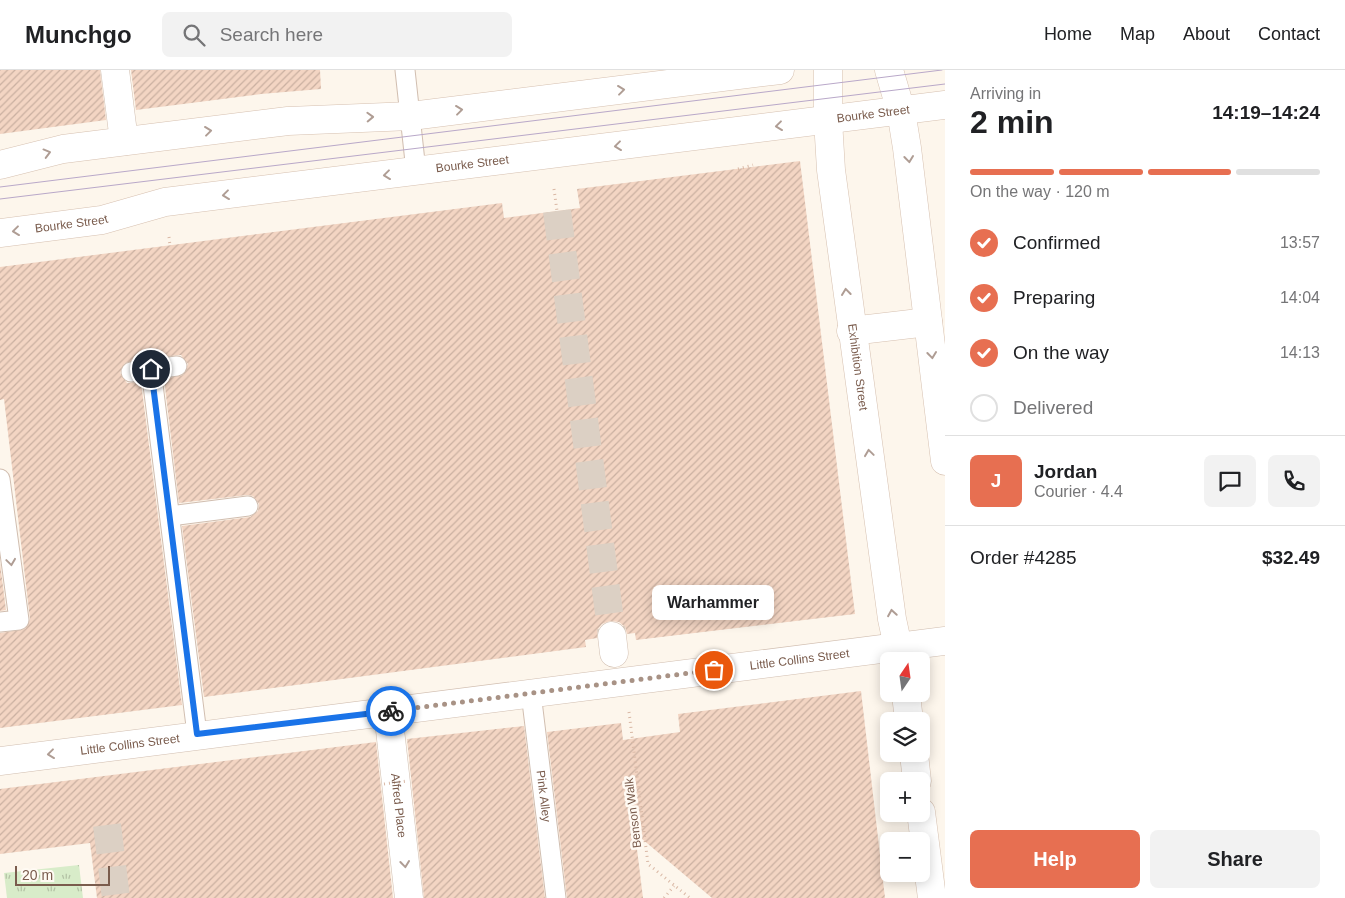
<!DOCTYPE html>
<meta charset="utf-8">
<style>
:root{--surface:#fff;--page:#f2f2f2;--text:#202124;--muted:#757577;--line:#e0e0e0;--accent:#e76f51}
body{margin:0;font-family:Helvetica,sans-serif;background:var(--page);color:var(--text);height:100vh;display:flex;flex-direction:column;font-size:19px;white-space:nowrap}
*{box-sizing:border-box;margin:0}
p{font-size:16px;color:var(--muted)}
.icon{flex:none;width:28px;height:28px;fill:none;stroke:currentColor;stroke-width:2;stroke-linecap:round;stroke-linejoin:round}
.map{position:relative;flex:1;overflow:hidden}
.drawer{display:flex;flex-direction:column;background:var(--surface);width:400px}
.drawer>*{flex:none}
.needle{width:32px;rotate:13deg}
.tools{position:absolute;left:880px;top:582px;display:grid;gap:10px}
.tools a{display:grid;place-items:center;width:50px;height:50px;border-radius:8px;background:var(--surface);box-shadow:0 2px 12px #0003;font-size:25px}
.scale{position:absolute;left:15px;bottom:12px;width:95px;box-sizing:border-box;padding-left:5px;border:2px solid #7a5c4d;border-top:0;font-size:14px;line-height:18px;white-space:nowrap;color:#7a5c4d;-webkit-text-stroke:4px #fffaf3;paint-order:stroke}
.pin{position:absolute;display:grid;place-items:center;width:42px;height:42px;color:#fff;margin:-21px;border:2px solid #fff;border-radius:50%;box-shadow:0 1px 5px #0007}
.courier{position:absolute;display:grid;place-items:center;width:50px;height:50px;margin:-25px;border:4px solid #1a73e8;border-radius:50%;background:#fff;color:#222;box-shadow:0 1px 6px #0007}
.bubble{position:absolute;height:35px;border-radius:8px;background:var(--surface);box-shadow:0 2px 12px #0003;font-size:16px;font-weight:600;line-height:35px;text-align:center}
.summary em{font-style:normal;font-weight:600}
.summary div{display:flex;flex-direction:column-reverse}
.summary{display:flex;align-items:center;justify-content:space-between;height:85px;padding:0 25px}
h1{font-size:32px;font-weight:600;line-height:38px}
.bar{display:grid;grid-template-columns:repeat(4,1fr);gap:8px 5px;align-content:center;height:60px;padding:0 25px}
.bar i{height:6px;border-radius:4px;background:var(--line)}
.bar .current{background:var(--accent)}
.bar p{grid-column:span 4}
.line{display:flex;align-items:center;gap:12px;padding:0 25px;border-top:1px solid var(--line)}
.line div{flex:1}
.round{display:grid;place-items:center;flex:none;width:52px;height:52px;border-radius:8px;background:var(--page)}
ol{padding:0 25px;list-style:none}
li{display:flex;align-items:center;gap:15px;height:55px}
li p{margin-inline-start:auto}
li .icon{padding:5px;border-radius:50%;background:var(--accent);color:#fff;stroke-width:4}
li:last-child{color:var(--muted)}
li i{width:28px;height:28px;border:2px solid var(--line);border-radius:50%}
.action{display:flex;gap:10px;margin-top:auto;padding:10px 25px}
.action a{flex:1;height:58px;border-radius:8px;background:var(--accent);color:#fff;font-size:20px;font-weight:600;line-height:58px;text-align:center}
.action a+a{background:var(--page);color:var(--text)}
header{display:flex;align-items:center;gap:30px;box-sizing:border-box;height:70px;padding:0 25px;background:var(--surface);border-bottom:1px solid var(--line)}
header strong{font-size:24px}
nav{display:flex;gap:28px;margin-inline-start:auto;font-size:18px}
.search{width:350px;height:45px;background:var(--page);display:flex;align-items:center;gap:12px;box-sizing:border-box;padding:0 18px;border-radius:8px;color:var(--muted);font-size:19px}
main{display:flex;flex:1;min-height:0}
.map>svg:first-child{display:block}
.park{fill:url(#park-tufts)}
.building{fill:url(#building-hatch)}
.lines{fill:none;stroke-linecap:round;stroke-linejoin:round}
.street-tunnel{stroke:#dcd0c4;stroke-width:28;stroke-dasharray:28 14;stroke-linecap:butt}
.lane-casing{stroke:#d1beb0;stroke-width:21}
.street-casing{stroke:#d1beb0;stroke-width:29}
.secondary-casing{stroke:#d6c0b0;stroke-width:29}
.path{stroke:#d9b8a5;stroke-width:3;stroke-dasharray:1 4;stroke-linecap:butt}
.lane{stroke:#fff;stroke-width:19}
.street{stroke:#fff;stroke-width:28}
.secondary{stroke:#fff;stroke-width:28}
.tram{stroke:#b9a8c9;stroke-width:1}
.path-bridge{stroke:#d9b8a5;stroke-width:3;stroke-dasharray:1 4;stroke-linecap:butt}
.oneway{stroke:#af9d94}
.done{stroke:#a89285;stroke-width:5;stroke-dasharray:0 9}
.route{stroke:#1a73e8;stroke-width:6}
.labels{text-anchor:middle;stroke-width:5;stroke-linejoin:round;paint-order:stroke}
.street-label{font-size:12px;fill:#7a5c4d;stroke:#fffaf3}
</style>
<header>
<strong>Munchgo</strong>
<div class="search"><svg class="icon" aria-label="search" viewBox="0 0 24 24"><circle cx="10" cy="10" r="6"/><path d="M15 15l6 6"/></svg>Search here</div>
<nav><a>Home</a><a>Map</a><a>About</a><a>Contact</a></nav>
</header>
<main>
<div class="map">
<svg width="945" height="828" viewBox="0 0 945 828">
<defs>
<pattern id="park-tufts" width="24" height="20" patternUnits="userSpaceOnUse" patternTransform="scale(1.25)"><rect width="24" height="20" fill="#d8ecc9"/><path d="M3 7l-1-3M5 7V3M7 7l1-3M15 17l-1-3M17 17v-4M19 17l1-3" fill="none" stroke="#b4c2a5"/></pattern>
<pattern id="building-hatch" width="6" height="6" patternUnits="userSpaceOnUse" patternTransform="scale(1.25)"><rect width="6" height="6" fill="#f3d5c3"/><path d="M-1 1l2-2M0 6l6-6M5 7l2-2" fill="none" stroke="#cab0a1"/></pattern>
</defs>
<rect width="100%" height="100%" fill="#fdf6ec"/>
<path class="park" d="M79 795 83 828H7L4 803Z"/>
<path class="building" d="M0 0H100L106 50 0 64Z
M131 0H320L321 19 261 24 136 40Z
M800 91 855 544 636 570 635 563 627 564 625 557 619 552 610 551 602 554 598 559 597 568 585 570 586 577 204 627 182 456 250 447 258 441 259 434 253 426 247 425 179 433 164 309 183 305 188 294 181 285 149 288 125 293 120 303 127 313 141 312 182 635 0 658V563L25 559 30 549 4 329 0 330V197L502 133 504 148 580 138 577 119Z
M0 493 6 540 0 541Z
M861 621 885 828H712L635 763 643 828H567L547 662 621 653 623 670 680 662 678 644Z
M524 656 545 828H424L407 669Z
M376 672 393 828H97L90 773 0 784V719Z"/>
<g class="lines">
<path class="street-tunnel" d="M557 141 612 566
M107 755 116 828"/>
<defs>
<g id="lane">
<path d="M405 0 416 101"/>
<path d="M151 299 197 664"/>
<path d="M131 302 177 296"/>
<path d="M0 409 19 550 0 552"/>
<path d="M170 446 248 436"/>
<path id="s1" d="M531 623 556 828"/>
</g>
<g id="street">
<path d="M115 0 124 71"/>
<path d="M612 566 614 583"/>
<path id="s2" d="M388 642 409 828"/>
<path id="s3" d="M0 691 945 571"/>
</g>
<g id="secondary">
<path id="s4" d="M828 0V50L831 100 892 549 901 591"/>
<path d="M889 0 901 41 907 78 945 391"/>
<path d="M0 95 63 79 288 51 411 46 780 0"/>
<path id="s5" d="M0 163 102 150 165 132 945 35"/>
<path d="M851 261 928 252"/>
<path d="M906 624 909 651"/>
<path d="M914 684 917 711"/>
<path d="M921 742 932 828"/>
</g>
</defs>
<use href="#lane" class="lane-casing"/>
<use href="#street" class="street-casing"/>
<use href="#secondary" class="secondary-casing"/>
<path class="path" d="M738 99 753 95
M554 119 557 141
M169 167 170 176
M629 642 648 794 690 828
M664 828 674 816"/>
<use href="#lane" class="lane"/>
<use href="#street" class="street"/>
<use href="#secondary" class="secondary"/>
<path class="tram" d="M0 117 942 0
M0 129 945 14"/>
<path class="path-bridge" d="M384 714 407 711"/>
</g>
<defs><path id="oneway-chevron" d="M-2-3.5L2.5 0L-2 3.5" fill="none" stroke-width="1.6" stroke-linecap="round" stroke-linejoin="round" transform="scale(1.25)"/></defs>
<g class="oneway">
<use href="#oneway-chevron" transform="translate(621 20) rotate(-7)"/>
<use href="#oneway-chevron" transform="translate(459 40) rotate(-7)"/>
<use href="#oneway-chevron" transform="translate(370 47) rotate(-2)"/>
<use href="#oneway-chevron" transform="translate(779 56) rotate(173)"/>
<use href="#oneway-chevron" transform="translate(208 61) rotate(-7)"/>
<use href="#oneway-chevron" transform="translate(618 76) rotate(173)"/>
<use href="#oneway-chevron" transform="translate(47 83) rotate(-15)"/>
<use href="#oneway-chevron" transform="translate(909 89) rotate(83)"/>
<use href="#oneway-chevron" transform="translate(387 105) rotate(173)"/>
<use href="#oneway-chevron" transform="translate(226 125) rotate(173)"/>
<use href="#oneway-chevron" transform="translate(16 161) rotate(173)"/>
<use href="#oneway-chevron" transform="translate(846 222) rotate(-97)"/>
<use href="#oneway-chevron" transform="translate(932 285) rotate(83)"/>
<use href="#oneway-chevron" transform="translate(869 383) rotate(-98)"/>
<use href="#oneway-chevron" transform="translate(11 492) rotate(82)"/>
<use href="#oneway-chevron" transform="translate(892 543) rotate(-99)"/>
<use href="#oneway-chevron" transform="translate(51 684) rotate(173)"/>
<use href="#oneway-chevron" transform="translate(405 794) rotate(83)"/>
</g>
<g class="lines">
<path class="done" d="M391 641 714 600"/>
<path class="route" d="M151 299 197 664 391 641"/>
</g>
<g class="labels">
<g class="street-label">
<text dy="4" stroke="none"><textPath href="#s5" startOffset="882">Bourke Street</textPath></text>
<text dy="4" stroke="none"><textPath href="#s5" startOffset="478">Bourke Street</textPath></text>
<text dy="4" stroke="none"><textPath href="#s5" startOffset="72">Bourke Street</textPath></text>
<text dy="4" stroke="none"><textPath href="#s4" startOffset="299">Exhibition Street</textPath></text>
<text dy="4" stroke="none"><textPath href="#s3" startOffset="806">Little Collins Street</textPath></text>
<text dy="4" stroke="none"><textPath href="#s3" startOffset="131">Little Collins Street</textPath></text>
<text dy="4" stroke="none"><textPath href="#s1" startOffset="104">Pink Alley</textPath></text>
<text dy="4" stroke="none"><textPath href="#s2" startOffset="94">Alfred Place</textPath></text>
<text transform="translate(633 743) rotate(-97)" y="4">Benson Walk</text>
</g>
</g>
</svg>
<div class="tools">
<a><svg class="needle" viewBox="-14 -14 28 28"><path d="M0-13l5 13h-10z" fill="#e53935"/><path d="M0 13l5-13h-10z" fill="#757577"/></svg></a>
<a><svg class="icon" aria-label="layers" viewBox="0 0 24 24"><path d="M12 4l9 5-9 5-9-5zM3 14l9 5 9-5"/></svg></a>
<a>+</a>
<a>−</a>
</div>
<div class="scale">20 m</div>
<div class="pin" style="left:714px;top:600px;background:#ea580c"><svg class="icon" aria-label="bag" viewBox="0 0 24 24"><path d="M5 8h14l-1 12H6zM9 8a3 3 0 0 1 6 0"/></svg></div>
<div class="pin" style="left:151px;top:299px;background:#1f2937"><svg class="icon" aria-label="home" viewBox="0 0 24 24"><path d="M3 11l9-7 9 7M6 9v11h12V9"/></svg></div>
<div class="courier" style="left:391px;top:641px"><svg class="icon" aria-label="bike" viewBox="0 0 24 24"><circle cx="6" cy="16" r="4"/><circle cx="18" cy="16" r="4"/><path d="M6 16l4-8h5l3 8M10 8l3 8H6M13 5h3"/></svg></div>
<div class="bubble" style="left:652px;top:515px;width:122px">Warhammer</div>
</div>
<section class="drawer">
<div class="summary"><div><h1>2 min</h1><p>Arriving in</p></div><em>14:19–14:24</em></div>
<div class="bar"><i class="current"></i><i class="current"></i><i class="current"></i><i></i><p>On the way · 120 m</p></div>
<ol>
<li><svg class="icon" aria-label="check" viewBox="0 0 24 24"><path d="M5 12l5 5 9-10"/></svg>Confirmed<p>13:57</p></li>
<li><svg class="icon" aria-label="check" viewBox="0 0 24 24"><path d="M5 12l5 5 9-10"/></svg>Preparing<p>14:04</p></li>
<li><svg class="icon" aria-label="check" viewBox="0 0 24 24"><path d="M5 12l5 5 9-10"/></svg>On the way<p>14:13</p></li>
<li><i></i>Delivered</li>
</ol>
<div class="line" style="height:90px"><b class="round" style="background:var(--accent);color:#fff">J</b><div><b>Jordan</b><p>Courier · 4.4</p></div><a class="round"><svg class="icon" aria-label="chat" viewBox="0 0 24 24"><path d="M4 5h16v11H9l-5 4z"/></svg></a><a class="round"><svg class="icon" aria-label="phone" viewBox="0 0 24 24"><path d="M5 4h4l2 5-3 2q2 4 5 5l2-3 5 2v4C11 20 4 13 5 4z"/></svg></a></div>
<div class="line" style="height:65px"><div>Order #4285</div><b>$32.49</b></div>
<div class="action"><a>Help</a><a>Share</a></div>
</section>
</main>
